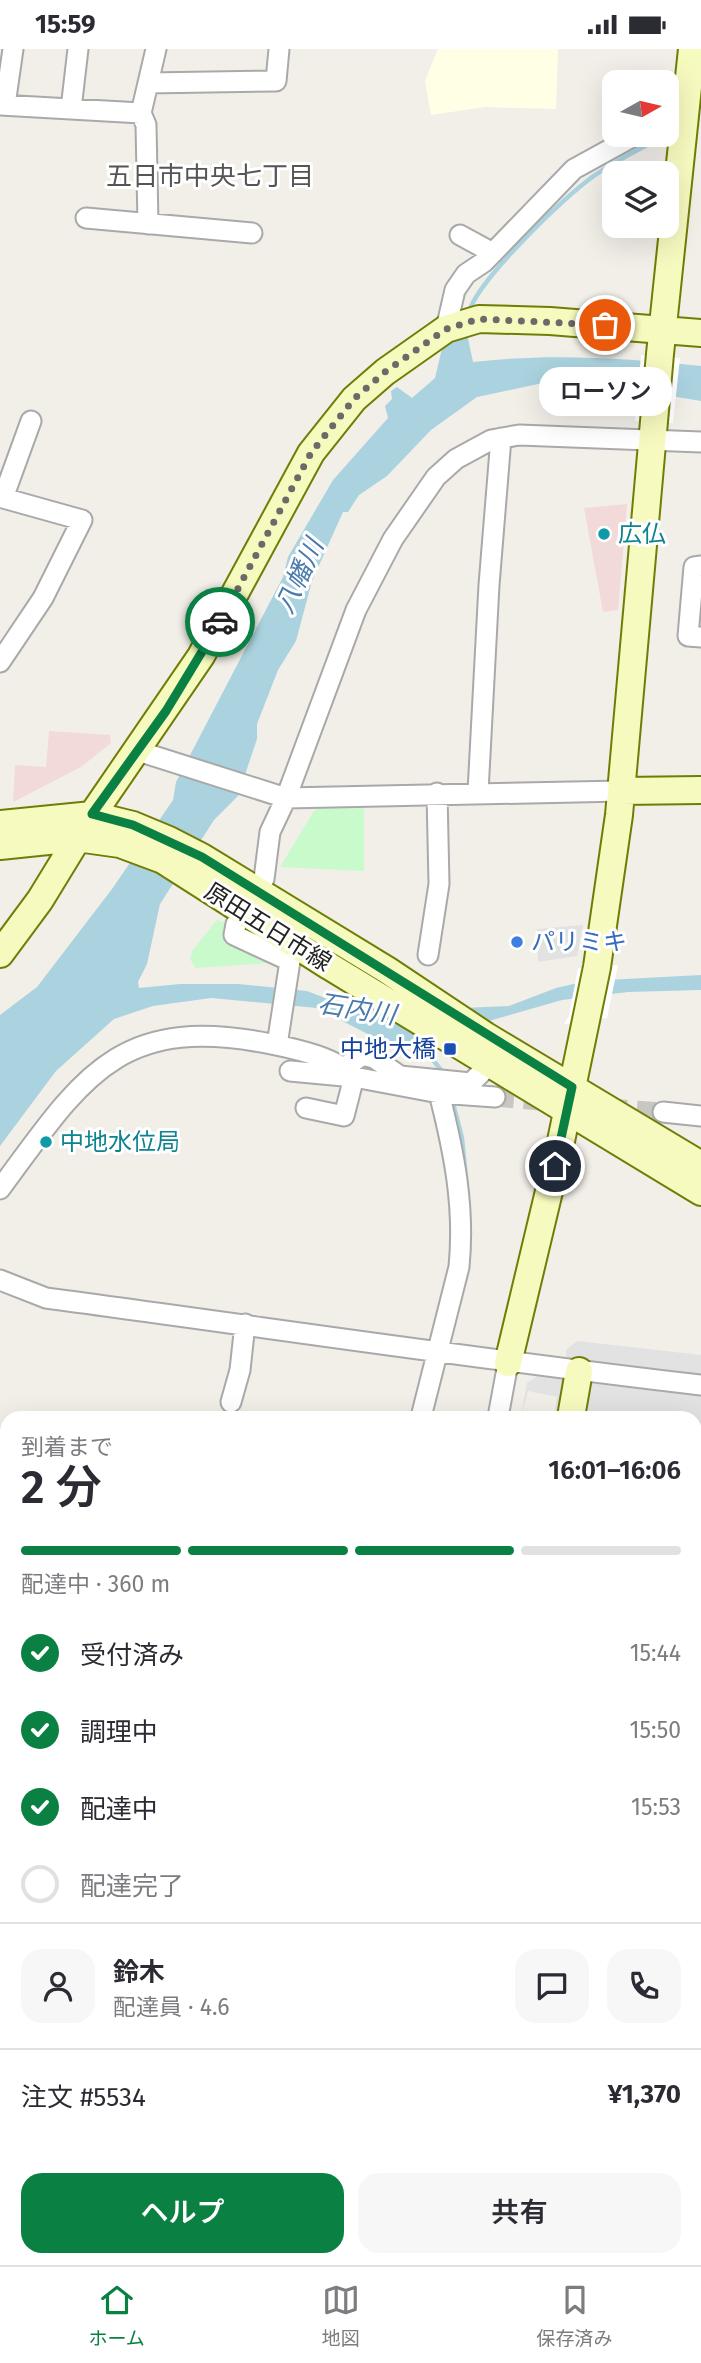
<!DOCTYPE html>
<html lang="ja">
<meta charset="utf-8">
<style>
:root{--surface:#fff;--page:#f7f7f7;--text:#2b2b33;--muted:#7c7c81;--line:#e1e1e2;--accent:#0b8043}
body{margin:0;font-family:"Fira Sans","Noto Sans JP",sans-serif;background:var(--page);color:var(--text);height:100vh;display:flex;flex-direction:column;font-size:26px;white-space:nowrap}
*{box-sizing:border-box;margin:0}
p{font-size:23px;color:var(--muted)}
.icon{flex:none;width:38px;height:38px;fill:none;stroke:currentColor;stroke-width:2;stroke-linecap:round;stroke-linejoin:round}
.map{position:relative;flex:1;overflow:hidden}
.panel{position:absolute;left:0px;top:1362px;width:702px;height:856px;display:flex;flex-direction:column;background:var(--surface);border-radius:21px 21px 0 0;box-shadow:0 7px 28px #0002}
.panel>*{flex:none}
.needle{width:46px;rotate:82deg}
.fabs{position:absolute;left:602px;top:21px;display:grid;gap:14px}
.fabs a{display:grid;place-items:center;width:77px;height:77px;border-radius:14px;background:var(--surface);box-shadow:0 7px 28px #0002;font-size:35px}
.pin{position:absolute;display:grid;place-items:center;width:60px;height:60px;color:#fff;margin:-30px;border:4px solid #fff;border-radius:50%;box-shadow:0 2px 7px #0007}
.courier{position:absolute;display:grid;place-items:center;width:70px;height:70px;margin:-35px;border:5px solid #0b8043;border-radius:50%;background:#fff;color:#222;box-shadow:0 2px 9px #0007}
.bubble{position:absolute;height:49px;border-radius:21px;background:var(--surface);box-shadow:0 7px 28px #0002;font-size:23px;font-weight:600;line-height:49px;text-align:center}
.overview em{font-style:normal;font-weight:600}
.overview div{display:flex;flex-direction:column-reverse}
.overview{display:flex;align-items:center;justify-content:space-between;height:119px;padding:0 21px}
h1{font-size:46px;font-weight:600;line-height:52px}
.bar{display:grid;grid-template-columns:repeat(4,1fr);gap:10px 7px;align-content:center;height:84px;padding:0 21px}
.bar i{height:9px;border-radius:5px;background:var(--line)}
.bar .on{background:var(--accent)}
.bar p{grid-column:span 4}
.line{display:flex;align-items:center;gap:18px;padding:0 21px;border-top:2px solid var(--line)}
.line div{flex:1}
.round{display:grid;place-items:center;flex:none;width:74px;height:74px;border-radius:21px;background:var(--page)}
ol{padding:0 21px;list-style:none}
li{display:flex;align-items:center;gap:21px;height:77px}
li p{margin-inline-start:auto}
li .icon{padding:7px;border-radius:50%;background:var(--accent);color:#fff;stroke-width:4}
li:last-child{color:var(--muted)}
li i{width:38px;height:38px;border:4px solid var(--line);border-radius:50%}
.cta{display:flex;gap:14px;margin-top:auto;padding:14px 21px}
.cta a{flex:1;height:80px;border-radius:21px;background:var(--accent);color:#fff;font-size:28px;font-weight:600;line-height:80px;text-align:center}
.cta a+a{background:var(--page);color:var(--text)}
.status{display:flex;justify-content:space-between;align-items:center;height:49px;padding:0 35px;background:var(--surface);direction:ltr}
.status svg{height:19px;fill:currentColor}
.dock{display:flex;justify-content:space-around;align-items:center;height:98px;border-top:2px solid var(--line);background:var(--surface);font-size:19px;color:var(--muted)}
.dock a{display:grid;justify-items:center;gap:4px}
.dock .on{color:var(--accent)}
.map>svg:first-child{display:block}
.commercial{fill:#f2dad9}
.education{fill:#ffffe5}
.park{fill:#c8facc}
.parking{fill:#e2e2e2}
.water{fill:#aad3df}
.pier{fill:#fff}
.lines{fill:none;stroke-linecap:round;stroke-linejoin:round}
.stream{stroke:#aad3df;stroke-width:4.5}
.street-tunnel{stroke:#c8c6c1;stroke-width:19;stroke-dasharray:19 10;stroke-linecap:butt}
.street-casing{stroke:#a9a9a9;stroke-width:23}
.secondary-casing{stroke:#707d05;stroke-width:30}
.street{stroke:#fff;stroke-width:19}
.secondary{stroke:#f7fabf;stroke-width:26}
.done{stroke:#6b6a68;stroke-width:7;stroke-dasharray:0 12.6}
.route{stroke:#0b8043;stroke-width:9}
.culture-dot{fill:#0f9aa8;stroke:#fff;stroke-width:2.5}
.shop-dot{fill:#3f7fe0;stroke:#fff;stroke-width:2.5}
.transit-dot{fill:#1a4fb4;stroke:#fff;stroke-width:2.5}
.labels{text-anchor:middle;stroke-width:6;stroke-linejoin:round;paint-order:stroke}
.culture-label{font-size:24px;fill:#0d838f;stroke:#fff;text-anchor:start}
.street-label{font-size:24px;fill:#222;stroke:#fff}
.shop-label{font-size:24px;fill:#366cbe;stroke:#fff;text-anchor:start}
.transit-label{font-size:24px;fill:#164399;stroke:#fff;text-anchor:end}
.neighbourhood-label{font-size:26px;fill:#555;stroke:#fff}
.water-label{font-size:26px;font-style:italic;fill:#4a7aab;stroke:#fff}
</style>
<div class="status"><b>15:59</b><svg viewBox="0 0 49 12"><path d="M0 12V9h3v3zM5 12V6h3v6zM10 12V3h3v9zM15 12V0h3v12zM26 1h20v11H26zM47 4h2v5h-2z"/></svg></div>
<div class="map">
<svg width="701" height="2216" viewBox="0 0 701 2216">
<rect width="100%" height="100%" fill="#f2efe9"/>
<path class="commercial" d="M627 455 618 561 603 563 584 459Z
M49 682 110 686 111 694 81 718 13 753 15 716 46 718Z"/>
<path class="education" d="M438 0H558L556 60 485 58 431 66 425 32Z"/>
<path class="park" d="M364 756V822L280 818 317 757Z
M217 871 230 875 269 914 196 919 190 910 192 902Z"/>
<path class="parking" d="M583 876 577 907 538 913 537 880Z
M577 1292 701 1306V1326L566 1310V1301Z
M546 1322 570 1326 562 1368H554L557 1348 528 1342 521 1368 527 1334Z
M584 1331 701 1347V1482L697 1507 695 1368H578Z"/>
<path class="water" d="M466 280 473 313C549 304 625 309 701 317V352L617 338 538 335 477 348 431 381 387 427 359 446 348 463H343L312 532 296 592 278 621 257 675V690L238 747 214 771 160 855 147 915 138 933 139 939 180 935H238L307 942 341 955 415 961 509 957 556 939 587 932 701 926V941L628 943 562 951 395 999 317 959 211 949 153 957 114 970 56 1022 0 1097V966L37 938 112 840 173 751 176 733 283 528 288 508 333 431 388 369 385 357 392 350 391 342 397 338 412 349 435 329 444 291Z"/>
<path class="pier" d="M641 306 680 309 673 374 635 372Z
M618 916 607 969 564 975 569 967 578 919Z"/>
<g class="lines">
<path class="stream" d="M469 263C478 231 558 155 587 132 607 116 633 104 656 91
M415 988 444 1025
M452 1050 462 1089 467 1141"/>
<path class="street-tunnel" d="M495 1048 550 1053
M608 1059 663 1063"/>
<defs>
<path id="street" d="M148 34 276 32 279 0
M0 56 141 64
M5 56 13 0
M71 60 78 0
M667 68 686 57
M86 169 252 184
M148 175 146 76 141 64 156 0
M460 186 493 204
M446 280 455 241 466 225 484 213 574 120 636 86
M701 517 694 518 688 587 701 588
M0 613 43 549 82 471 3 449 31 372
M138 702 286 749 622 742
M478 743 489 536 501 389
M264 830 270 783 286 749 356 561 393 490 436 428 456 410 491 391 519 386 701 393
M236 875 234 886 290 912 277 996
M428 906 439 835 437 744
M345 1018 363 1006 374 1009 400 1027 471 1034 490 1015
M290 1022 354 1028 344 1067 306 1059
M663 1063 701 1067
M0 1140C82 1029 118 964 271 995 297 1000 337 1009 354 1028L439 1044 495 1048
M0 1231 46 1249C264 1278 482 1311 701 1336
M231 1353 240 1321 245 1275
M421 1368 459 1218C465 1157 454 1103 439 1044
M498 1368 508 1314
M0 1438 7 1439
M0 1514 7 1510
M0 1614H7
M695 1654 701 1651
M0 1666 7 1638
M695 1712 701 1724
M695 1763 701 1760
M0 1778 7 1779
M695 1873 701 1870
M0 1949 7 1848
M695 1975 701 1971
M0 2018 7 2019
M695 2036 701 2054
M0 2187H7
M422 2210 427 2216
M566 2210 570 2216
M667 2210 671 2216
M530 2216 540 2210"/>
<path id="secondary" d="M622 742 701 741
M0 775 92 766 133 776 169 791 202 808 387 921 486 987 701 1116
M0 797 77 789 120 795 163 811 329 917 701 1143
M0 905 40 851 92 766 201 607 311 404 354 350 385 323 446 280 479 270 550 272 701 284
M508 1314 561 1092 597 918 619 766 660 305 692 0
M571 1368 579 1322"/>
</defs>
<use href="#street" class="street-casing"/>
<use href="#secondary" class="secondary-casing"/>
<use href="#street" class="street"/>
<use href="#secondary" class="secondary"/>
</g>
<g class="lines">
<path class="done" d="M220 573 311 404 354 350 385 323 446 280 479 270 605 276"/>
<path class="route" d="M220 573 166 662 92 765 133 776 202 808 572 1038 555 1117"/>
</g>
<g class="culture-dot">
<circle cx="604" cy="485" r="7"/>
<circle cx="46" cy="1093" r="7"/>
</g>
<circle class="shop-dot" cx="517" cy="893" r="7"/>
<rect class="transit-dot" x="443" y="993" width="14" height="14" rx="3.5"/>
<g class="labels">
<g class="culture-label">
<text x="618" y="493">広仏</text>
<text x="60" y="1101">中地水位局</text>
</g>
<g class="street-label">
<text transform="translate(268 878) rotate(32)" y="8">原田五日市線</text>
</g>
<g class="shop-label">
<text x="531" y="901">パリミキ</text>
</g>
<g class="transit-label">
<text x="436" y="1008">中地大橋</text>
</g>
<g class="neighbourhood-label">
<text x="210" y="136">五日市中央七丁目</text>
</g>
<g class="water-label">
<text transform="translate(299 527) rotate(-65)" y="9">八幡川</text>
<text transform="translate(357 960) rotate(9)" y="9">石内川</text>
</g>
</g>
</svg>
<div class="fabs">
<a><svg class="needle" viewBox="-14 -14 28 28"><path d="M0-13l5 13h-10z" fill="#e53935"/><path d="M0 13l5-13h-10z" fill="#7c7c81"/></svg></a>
<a><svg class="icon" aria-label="layers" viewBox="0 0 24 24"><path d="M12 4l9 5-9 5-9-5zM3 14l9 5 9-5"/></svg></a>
</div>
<div class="pin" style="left:605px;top:276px;background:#ea580c"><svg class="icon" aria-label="bag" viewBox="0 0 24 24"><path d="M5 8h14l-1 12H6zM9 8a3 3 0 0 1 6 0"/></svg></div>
<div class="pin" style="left:555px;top:1117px;background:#1f2937"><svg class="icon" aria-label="home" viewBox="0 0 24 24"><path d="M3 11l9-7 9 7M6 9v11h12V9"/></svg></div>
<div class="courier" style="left:220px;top:573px"><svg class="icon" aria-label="car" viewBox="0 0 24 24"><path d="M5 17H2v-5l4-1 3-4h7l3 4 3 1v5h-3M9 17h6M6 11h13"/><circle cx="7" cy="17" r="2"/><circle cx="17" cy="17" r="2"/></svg></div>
<div class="bubble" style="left:539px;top:318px;width:133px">ローソン</div>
<section class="panel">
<div class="overview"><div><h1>2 分</h1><p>到着まで</p></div><em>16:01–16:06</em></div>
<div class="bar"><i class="on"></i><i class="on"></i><i class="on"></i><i></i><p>配達中 · 360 m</p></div>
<ol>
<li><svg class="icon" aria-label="check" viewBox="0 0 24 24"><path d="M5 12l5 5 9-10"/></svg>受付済み<p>15:44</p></li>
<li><svg class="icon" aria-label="check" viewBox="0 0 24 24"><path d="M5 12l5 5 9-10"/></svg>調理中<p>15:50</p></li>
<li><svg class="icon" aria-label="check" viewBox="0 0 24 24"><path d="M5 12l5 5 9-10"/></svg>配達中<p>15:53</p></li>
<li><i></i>配達完了</li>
</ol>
<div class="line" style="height:126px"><a class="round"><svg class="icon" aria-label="person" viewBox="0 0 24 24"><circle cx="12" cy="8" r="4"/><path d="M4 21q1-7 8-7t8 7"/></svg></a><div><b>鈴木</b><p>配達員 · 4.6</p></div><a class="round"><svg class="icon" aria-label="chat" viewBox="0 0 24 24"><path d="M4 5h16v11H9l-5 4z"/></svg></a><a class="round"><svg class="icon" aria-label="phone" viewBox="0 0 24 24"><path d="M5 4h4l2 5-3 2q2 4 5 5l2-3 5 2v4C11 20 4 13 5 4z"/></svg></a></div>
<div class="line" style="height:91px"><div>注文 #5534</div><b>¥1,370</b></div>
<div class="cta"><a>ヘルプ</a><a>共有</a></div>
</section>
</div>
<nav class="dock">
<a class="on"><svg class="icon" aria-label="home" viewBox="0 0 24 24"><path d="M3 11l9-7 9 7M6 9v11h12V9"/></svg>ホーム</a>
<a><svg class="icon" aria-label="map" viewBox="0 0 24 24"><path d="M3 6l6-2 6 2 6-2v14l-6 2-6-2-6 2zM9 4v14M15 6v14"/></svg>地図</a>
<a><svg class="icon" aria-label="saved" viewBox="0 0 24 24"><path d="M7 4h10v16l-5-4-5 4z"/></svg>保存済み</a>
</nav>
